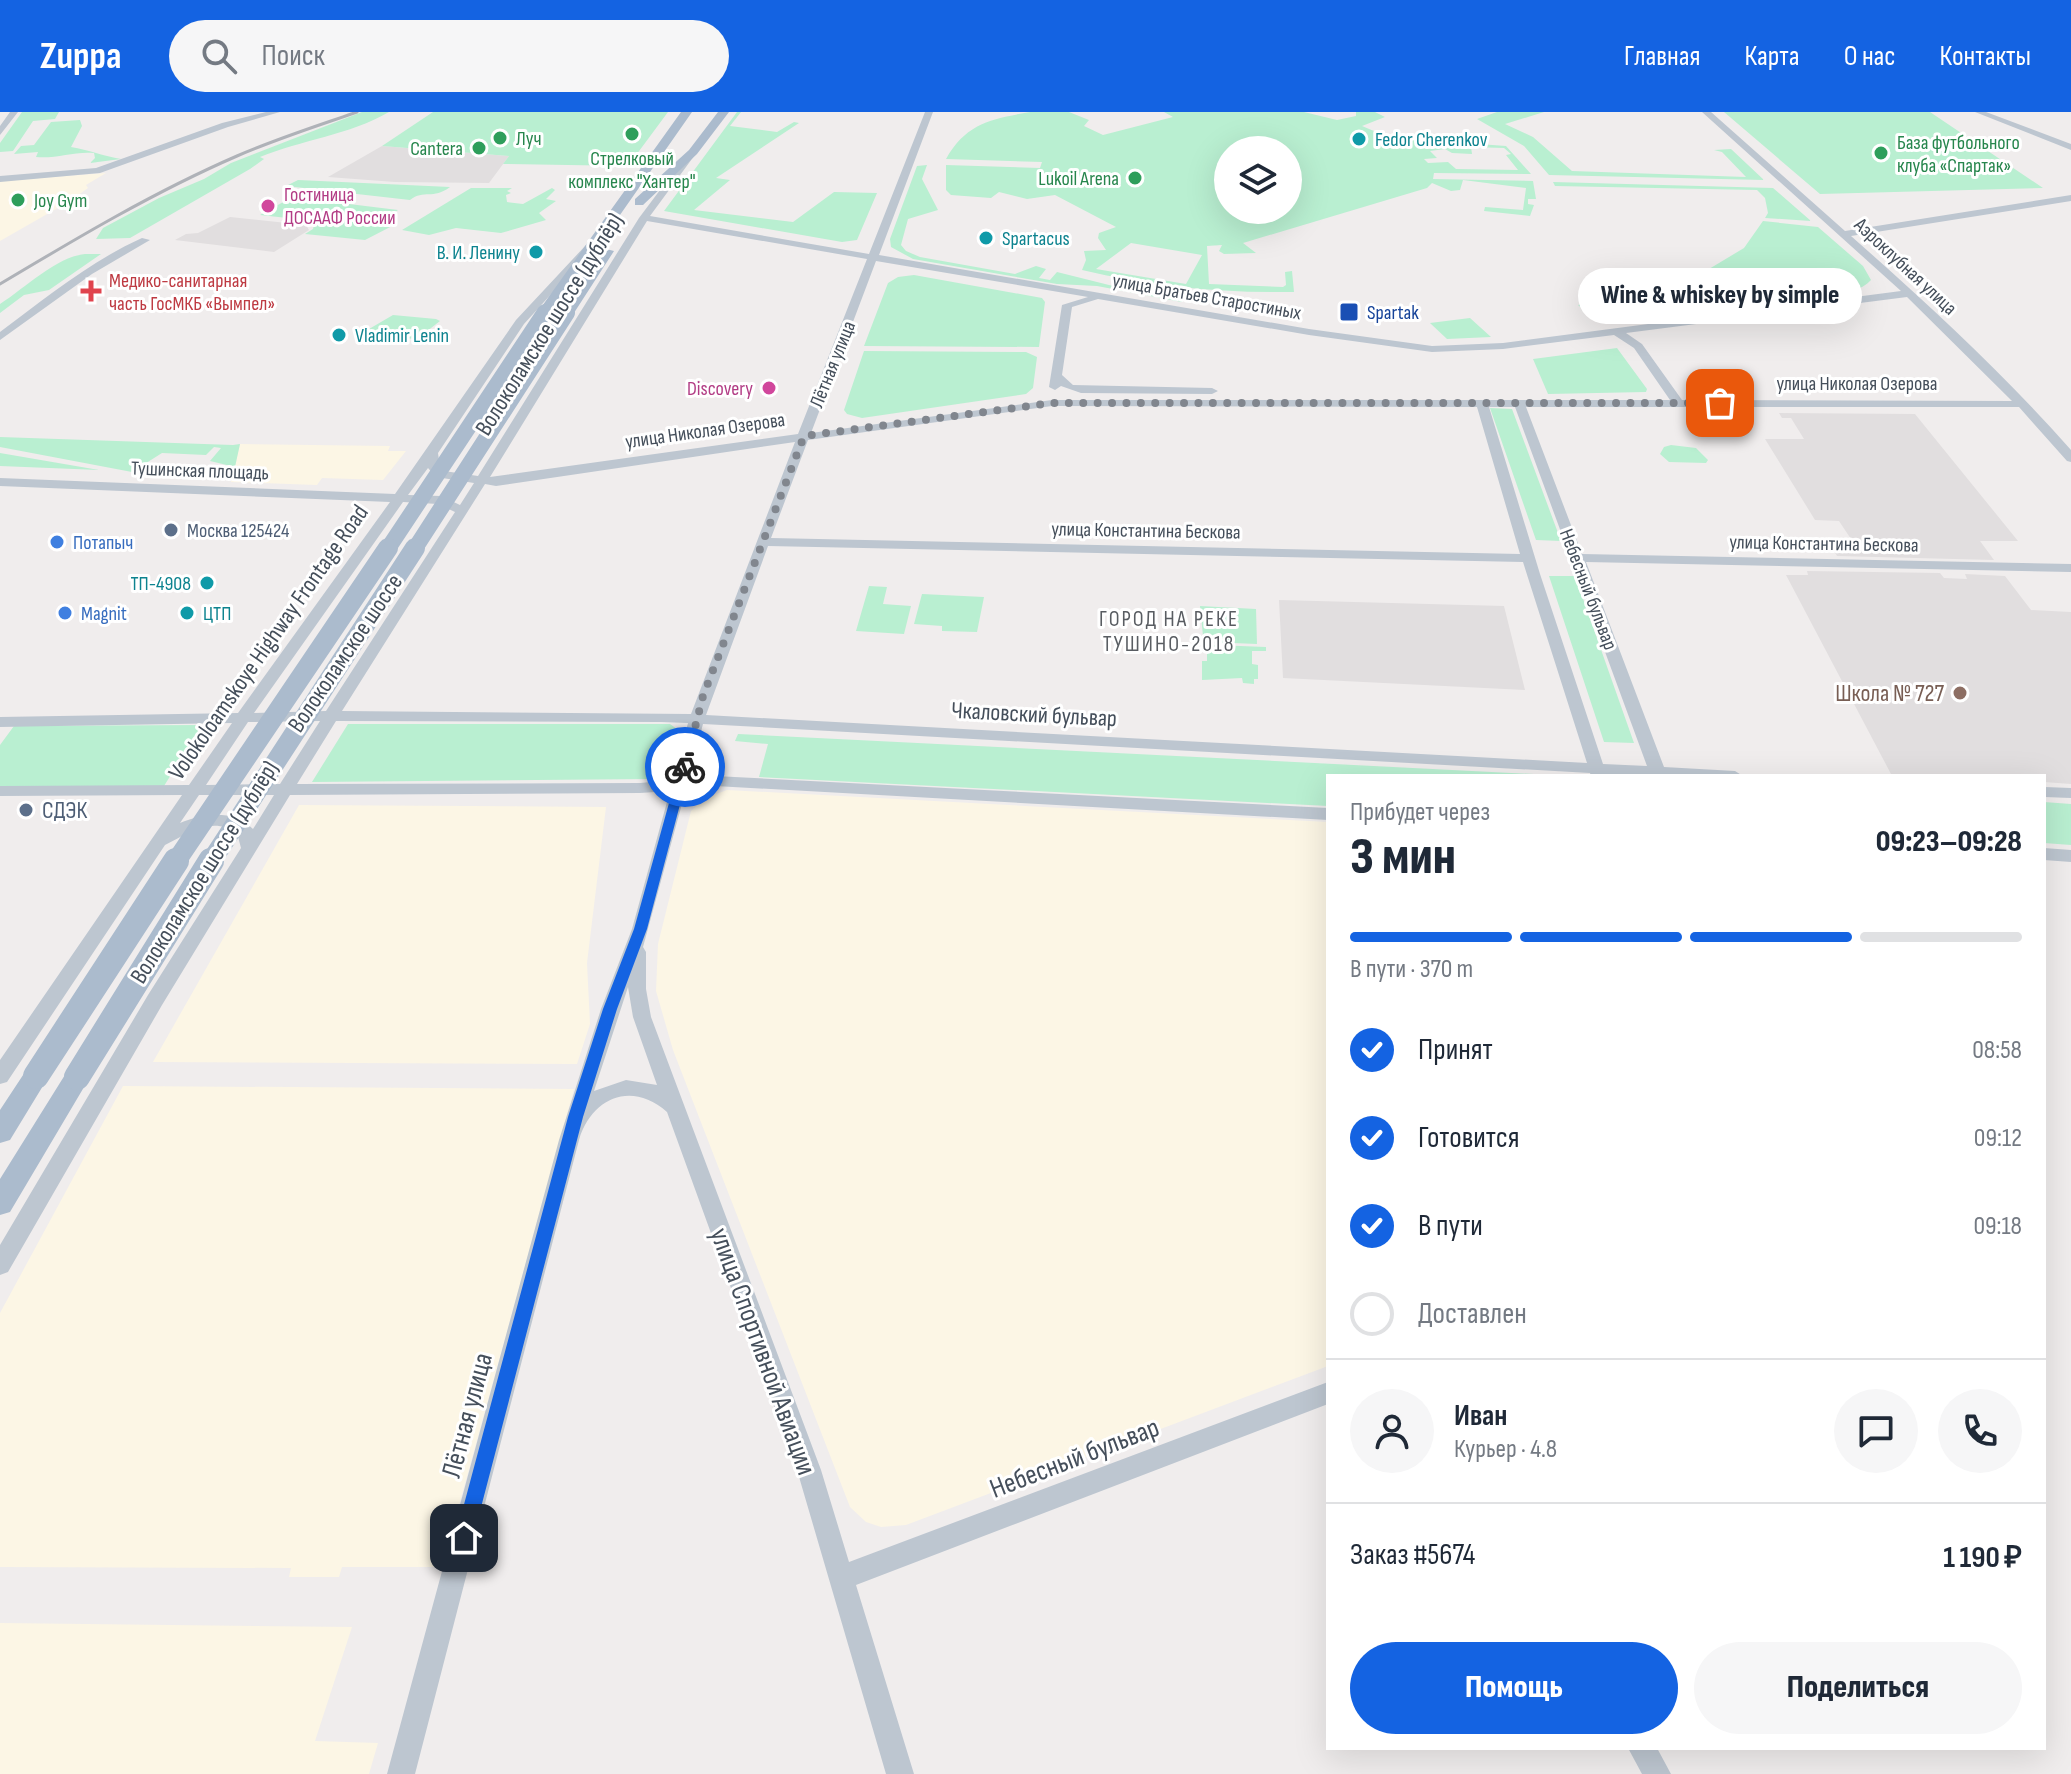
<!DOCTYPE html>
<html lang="ru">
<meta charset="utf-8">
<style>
:root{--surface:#fff;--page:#f6f6f7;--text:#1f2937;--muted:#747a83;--line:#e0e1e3;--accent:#1463e2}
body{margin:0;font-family:"Sofia Sans Condensed",sans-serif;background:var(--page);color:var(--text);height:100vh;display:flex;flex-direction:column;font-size:30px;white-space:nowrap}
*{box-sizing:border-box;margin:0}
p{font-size:26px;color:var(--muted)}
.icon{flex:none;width:44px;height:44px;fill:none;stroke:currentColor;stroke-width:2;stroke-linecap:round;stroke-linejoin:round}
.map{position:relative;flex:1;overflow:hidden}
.sheet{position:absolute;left:1326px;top:662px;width:720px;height:976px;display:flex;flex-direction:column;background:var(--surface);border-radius:0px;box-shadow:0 8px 32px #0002}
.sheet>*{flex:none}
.buttons{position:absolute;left:1214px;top:24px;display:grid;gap:16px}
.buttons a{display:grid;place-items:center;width:88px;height:88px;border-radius:50%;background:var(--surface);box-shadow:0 8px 32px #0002;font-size:40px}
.pin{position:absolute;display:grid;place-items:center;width:68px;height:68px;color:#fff;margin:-34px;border-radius:16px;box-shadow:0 4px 12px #0006}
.courier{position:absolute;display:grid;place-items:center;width:80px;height:80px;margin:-40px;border:6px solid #1463e2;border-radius:50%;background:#fff;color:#222;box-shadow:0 2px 10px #0007}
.bubble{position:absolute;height:56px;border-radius:28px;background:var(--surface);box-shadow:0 8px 32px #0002;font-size:26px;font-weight:800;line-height:56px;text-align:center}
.headline em{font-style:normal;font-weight:800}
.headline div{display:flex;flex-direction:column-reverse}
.headline{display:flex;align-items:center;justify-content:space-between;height:136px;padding:0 24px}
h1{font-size:52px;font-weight:800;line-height:60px}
.bar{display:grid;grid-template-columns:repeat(4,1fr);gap:12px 8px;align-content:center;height:96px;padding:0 24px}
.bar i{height:10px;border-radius:6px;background:var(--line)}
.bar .active{background:var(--accent)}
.bar p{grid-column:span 4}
.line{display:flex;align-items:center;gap:20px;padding:0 24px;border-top:2px solid var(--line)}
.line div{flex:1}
.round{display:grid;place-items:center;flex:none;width:84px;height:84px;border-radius:42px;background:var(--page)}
ol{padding:0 24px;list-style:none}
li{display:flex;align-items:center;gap:24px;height:88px}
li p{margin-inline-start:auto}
li .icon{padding:8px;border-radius:50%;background:var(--accent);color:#fff;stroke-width:4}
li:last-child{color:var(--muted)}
li i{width:44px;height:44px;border:4px solid var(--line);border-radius:50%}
.button{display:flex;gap:16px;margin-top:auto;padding:16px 24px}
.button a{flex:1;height:92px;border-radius:48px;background:var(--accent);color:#fff;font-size:32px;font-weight:800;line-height:92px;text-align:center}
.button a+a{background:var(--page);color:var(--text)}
header{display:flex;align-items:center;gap:48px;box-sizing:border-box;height:112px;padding:0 40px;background:var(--accent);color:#fff}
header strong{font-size:38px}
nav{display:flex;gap:44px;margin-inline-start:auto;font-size:28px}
.search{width:560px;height:72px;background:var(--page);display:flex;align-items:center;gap:20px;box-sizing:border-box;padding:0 28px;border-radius:44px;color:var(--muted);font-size:30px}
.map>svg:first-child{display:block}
.commercial{fill:#fcf6e5}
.education{fill:#e1dedf}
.green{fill:#b9efd1;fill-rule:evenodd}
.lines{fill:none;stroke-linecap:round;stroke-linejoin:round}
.minor{fill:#bdc6d0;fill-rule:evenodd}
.major{fill:#abbbcd;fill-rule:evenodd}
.rail{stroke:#afb2b8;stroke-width:3}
.major-bridge-far2{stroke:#abbbcd;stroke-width:16}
.major-bridge-far1{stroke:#abbbcd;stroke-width:20}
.major-bridge{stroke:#abbbcd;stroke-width:26}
.route{fill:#1463e2}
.done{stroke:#81868e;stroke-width:8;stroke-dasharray:0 14.4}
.leisure-dot{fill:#2e9e5b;stroke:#fff;stroke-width:3}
.culture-dot{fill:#0f9aa8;stroke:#fff;stroke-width:3}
.hotel-dot{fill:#d1479c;stroke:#fff;stroke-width:3}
.health-dot{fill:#e0444e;stroke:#fff;stroke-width:3}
.transit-dot{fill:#1a4fb4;stroke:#fff;stroke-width:3}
.service-dot{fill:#5c6f8a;stroke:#fff;stroke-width:3}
.shop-dot{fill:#3f7fe0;stroke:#fff;stroke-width:3}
.education-dot{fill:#8d6e63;stroke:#fff;stroke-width:3}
.labels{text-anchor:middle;stroke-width:6;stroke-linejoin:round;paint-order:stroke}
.far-leisure-label{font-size:20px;fill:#27864d;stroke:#fff;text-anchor:start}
.far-culture-label{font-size:20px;fill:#0d838f;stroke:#fff;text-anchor:start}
.far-hotel-label{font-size:20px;fill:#b23c85;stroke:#fff;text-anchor:start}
.far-street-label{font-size:20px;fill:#454f5b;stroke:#fff}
.far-health-label{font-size:20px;fill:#be3a42;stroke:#fff;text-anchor:start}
.far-transit-label{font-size:20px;fill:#164399;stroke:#fff;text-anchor:start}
.far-service-label{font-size:20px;fill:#4e5e75;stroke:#fff;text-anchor:start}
.far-shop-label{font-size:20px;fill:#366cbe;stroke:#fff;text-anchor:start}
.far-neighbourhood-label{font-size:22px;letter-spacing:2px;fill:#595d62;stroke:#fff}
.street-label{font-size:24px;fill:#454f5b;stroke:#fff}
.education-label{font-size:24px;fill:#785e54;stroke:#fff;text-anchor:end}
.service-label{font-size:24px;fill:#4e5e75;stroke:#fff;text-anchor:start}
.near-street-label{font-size:28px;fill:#454f5b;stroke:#fff}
</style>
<header>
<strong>Zuppa</strong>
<div class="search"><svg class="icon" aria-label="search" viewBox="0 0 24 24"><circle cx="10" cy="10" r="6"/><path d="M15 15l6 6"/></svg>Поиск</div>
<nav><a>Главная</a><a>Карта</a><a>О нас</a><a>Контакты</a></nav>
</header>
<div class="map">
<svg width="2071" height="1662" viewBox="0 0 2071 1662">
<rect width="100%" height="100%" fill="#f0eded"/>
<path class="commercial" d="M106 61 86 73 88 76 70 89 0 129V69Z
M240 332 390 334 388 339H406L383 368 322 366 317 373 231 370Z
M727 678 1328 710V1254L906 1413 881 1415 866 1410 850 1395 673 938 656 879 658 832 691 699 705 686Z
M299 693 606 695 587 851 590 912 577 952 153 950Z
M123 974 574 977 442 1455H342L339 1465H289L291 1456 0 1455V1201Z
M0 1511 352 1515 315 1629 378 1631 369 1662H0Z"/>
<path class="education" d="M382 34 443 39 509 44 489 71 395 70 328 65Z
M230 105 306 113 309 118 274 140 175 128 186 122 198 121Z
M1779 301 1915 302 2018 429H1980L1994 448 1837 444 1831 433H1855L1839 409 1815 408 1765 327H1804L1791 306H1782Z
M1807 459 1940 461 1944 466 1967 467 1965 462 2005 464 2031 498 2071 500V672L2044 670V664L1891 662 1786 463H1808Z
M1279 488 1504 494 1525 578 1283 566Z"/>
<path class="green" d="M22 0H59L55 7 33 9 13 39 0 40V31Z
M362 0H389C350 23 301 28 260 45L264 47 250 57 130 126 96 127 103 116 159 86 204 67 231 51Z
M433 0H668L628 54 503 52 509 44 382 34Z
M737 0H741L730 14 777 20 794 10 799 11 716 66 730 68 694 98 793 110 834 80 877 81 857 128 842 130 664 99Z
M1030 0H1069L1089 8 1084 14 1103 23 1173 5 1164 0H1304L1337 8 1356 4V0H1375L1385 5 1362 14 1393 27 1423 20 1465 31 1506 34 1531 62 1434 61 1433 67 1533 69 1536 87H1528V92L1534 93 1530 104 1484 99 1485 95 1523 98 1526 76 1463 68 1460 78 1451 79 1432 71 1427 76 1243 131 1256 141 1224 142 1219 139 1222 133 1207 134 1209 172 1283 175 1286 173 1285 160 1292 159 1294 180C1222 181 1152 175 1082 158L1086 148 1084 139 1106 138 1098 126 1099 121 1116 115 1055 83 1027 87 999 80 991 86 951 83 946 78V53L1040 56 1042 50 946 47C966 11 992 7 1030 0ZM1471 35 1504 36 1511 42 1506 43 1518 58 1456 57 1448 50 1428 51 1424 47 1437 46 1430 39 1445 37 1452 41 1472 42ZM1228 38H1288V98H1228ZM1131 131 1202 143 1186 172 1096 157Z
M1497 0H1544L1505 12 1533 25 1572 59 1746 65 1722 40 1714 38 1731 37 1764 68 1549 63 1524 34 1477 7Z
M1724 0H1930L2043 76 1820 82Z
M80 8 82 14 71 35C89 38 103 44 121 47L90 51 95 46 94 41C75 39 56 47 36 45L38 40 14 42 21 34 34 33 51 10Z
M927 53 922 67 938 98 908 107 901 133 906 139 920 145 1015 162 1036 154 1046 157 1039 166 1050 168 1057 160 1113 174 1183 185 1182 190 1097 174 1057 172 913 147 891 135 890 127 917 54Z
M298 68 450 75C433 88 424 77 410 88L286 74Z
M1553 70 1773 76 1811 109 1765 106 1768 101 1765 86 1757 78 1555 74Z
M471 76H512L507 79 511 81 506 83 507 90 523 92 552 76 555 78 546 87 556 89 539 101 546 108 501 121 456 116 429 123 402 118Z
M292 85 398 98 385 107 396 112 365 128 305 122 313 117 315 109 260 103Z
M1763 109 1818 115 1863 154 1871 168C1843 200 1742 168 1704 160L1744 136Z
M85 142H101L49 178 24 183 0 201V192C25 176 56 145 85 142Z
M914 163 1042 186 1045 190 1039 235 864 234 888 171 898 165Z
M1697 163 1792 186 1601 211 1578 193Z
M393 203 436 207 440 209 417 227 386 225 369 217Z
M1470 206 1491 225 1447 227 1430 211Z
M1617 236 1647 277 1646 280 1548 282 1533 247Z
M864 239 1026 240 1037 245 1033 276 1026 282 862 306 847 302 844 298Z
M1490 296 1512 297 1561 429 1536 428Z
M0 325 233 333 240 332 235 355 210 349 221 336 214 335 206 343 162 341 132 360 0 335Z
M1671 333 1696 336 1708 348 1706 351 1669 350 1660 342 1664 335Z
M0 341 99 358 0 354Z
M1549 464H1575L1634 631 1604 630Z
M869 474 887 475 883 492 911 494 904 522 856 519Z
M922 482 984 485 977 520 942 519V514L914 512Z
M1200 494 1256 497 1257 532 1209 530V524H1203Z
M1214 533 1266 535V539H1252V552L1258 553V567H1254V572L1243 571 1242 566 1202 568V549H1207V534Z
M348 612H670L681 620 668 659 652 667 312 670Z
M202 613 164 674H0V633L14 614Z
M738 622 1573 664H1328V694L759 665 768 632 735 629Z
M2044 690 2071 692V733L2044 731Z"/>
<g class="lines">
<path class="minor" d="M10 0H18L0 23V14Z
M266 0H280L228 15 100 61 0 70V64L96 56 222 11Z
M925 0H933L879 143 1309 217 1432 234 1503 231 1901 179 1702 0H1711L1845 119 2071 83V89L1851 124C1928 192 2003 261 2071 338V350L2067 349 2019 295H1526L1582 442 2071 452V460L1586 450 1664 655 1735 659 1743 664H1591L1590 661 703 612 689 666 715 664 1328 696V708L715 674 686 677 643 835 646 840V877L651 905 821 1358 849 1450 1328 1270V1292L856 1473 914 1662H886L797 1358 667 1000C632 969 592 985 579 1028L415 1662H387L559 1028 601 897 632 817 670 679 640 681 290 683 162 893 8 1160 0 1163V1133L148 883 241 736 237 721C212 704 189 721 165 733L7 970 0 972V948L182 683 0 684V674L189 673 232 611 0 615V605L238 601 390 390 0 374V366L395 382 516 208 586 133H592V137L524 212 438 341 440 356 444 359 478 364 639 106 690 38 697 40 650 104 869 142ZM647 109 867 147 798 322 490 365ZM876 149 1088 185 1062 193 1049 275 1055 278 1061 274 1081 281 1212 282 1218 279 1212 276 1073 273 1062 263 1072 195 1098 187 1309 223 1432 240 1503 237 1614 223 1634 236 1670 288H1052L811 321ZM1907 185 2012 289 1682 288 1642 232 1626 221ZM1052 294 1477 295 1520 442 771 426 808 328ZM1489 295H1515L1647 654 1603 652 1540 462ZM795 330 691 602 342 599 485 372 496 374ZM428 356 436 365 474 371 460 393 441 384 408 383ZM403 390 438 392 455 400 326 599 254 601ZM768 434 1523 450 1587 651 706 603ZM320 609 280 672 206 673 248 610ZM336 609 661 610 688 611 673 668 640 671 297 672ZM199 683H274L253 717C233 697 204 701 180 711ZM628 875 633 905 657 973 626 968 594 979Z
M1975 0H1986L2071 32V38Z
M142 126 150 128 92 162 0 228V220C46 186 89 150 142 126Z
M2044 675 2071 676V686L2044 685Z
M2044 736 2071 738V750L2044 748Z
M1628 1636H1657L1671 1662H1642Z"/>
<path class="major" d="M681 0H692L550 203H540V197Z
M718 0H729L697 42 643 93H635V87L689 38Z
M602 136 614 139 572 204H562L560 201Z
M36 954 45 957 49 964 10 1028 0 1031V998L27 957Z
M77 955 86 958 90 965 10 1100 0 1103V1067L68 958Z"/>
<path class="rail" d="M0 172C77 126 154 80 237 44 276 27 317 14 357 0"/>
<path class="major-bridge-far2" d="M387 438 545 200
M414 438 567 201"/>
<path class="major-bridge-far1" d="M175 751 388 436
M210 751 415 436"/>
<path class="major-bridge" d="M36 964 176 749
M77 965 211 749"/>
</g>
<path class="route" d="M685 651 690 655 647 817 617 897 583 1005 473 1426 471 1432 464 1435 458 1432 455 1426 568 1005 603 897 634 817 679 655Z"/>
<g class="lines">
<path class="done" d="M685 655 703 584 804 324 1052 291H1720"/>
</g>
<g class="leisure-dot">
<circle cx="632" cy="22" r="8"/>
<circle cx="500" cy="26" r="8"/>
<circle cx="479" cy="36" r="8"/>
<circle cx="1881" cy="41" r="8"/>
<circle cx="1135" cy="66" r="8"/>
<circle cx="18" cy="88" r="8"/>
</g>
<g class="culture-dot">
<circle cx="1359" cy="27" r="8"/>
<circle cx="986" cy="126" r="8"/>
<circle cx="536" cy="140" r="8"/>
<circle cx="339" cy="223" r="8"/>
<circle cx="207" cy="471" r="8"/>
<circle cx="187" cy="501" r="8"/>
</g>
<g class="hotel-dot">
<circle cx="268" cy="94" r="8"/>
<circle cx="769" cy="276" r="8"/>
</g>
<path class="health-dot" d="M87 167h8v8h8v8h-8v8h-8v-8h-8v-8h8z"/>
<rect class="transit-dot" x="1339" y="190" width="20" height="20" rx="4"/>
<g class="service-dot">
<circle cx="171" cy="418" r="8"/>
<circle cx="26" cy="698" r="8"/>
</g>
<g class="shop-dot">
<circle cx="57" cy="430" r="8"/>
<circle cx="65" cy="501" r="8"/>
</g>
<circle class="education-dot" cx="1960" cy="581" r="8"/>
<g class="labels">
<g class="far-leisure-label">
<text x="516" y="33">Луч</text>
<text x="1897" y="37">База футбольного<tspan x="1897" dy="23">клуба «Спартак»</tspan></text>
<text x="463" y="43" text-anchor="end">Cantera</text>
<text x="632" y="53" text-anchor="middle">Стрелковый<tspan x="632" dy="23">комплекс "Хантер"</tspan></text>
<text x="1119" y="73" text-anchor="end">Lukoil Arena</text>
<text x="34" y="95">Joy Gym</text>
</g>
<g class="far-culture-label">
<text x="1375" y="34">Fedor Cherenkov</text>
<text x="1002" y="133">Spartacus</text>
<text x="520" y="147" text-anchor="end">В. И. Ленину</text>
<text x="355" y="230">Vladimir Lenin</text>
<text x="191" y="478" text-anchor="end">ТП-4908</text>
<text x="203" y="508">ЦТП</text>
</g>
<g class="far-hotel-label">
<text x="284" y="89">Гостиница<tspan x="284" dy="23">ДОСААФ России</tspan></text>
<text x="753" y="283" text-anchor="end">Discovery</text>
</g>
<g class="far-street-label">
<text transform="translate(1906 154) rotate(43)" y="7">Аэроклубная улица</text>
<text transform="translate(1207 184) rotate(10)" y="7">улица Братьев Старостиных</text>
<text transform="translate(832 252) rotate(-68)" y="7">Лётная улица</text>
<text x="1857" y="278">улица Николая Озерова</text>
<text transform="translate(705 318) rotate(-8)" y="7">улица Николая Озерова</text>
<text transform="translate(200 358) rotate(2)" y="7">Тушинская площадь</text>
<text transform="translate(1146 418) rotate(1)" y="7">улица Константина Бескова</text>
<text transform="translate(1824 431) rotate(1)" y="7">улица Константина Бескова</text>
<text transform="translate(1589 477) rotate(69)" y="7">Небесный бульвар</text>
</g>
<g class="far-health-label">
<text x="109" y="175">Медико-санитарная<tspan x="109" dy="23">часть ГосМКБ «Вымпел»</tspan></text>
</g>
<g class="far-transit-label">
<text x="1367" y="207">Spartak</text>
</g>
<g class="far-service-label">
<text x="187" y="425">Москва 125424</text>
</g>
<g class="far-shop-label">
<text x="73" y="437">Потапыч</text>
<text x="81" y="508">Magnit</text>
</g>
<g class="far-neighbourhood-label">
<text x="1169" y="514">ГОРОД НА РЕКЕ<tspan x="1169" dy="25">ТУШИНО-2018</tspan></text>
</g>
<g class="street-label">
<text transform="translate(549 212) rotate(-58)" y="8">Волоколамское шоссе (дублёр)</text>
<text transform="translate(268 530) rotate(-55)" y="8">Volokoloamskoye Highway Frontage Road</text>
<text transform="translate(345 541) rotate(-56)" y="8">Волоколамское шоссе</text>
<text transform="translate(1034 602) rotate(3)" y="8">Чкаловский бульвар</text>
<text transform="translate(204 760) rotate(-58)" y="8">Волоколамское шоссе (дублёр)</text>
</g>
<g class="education-label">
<text x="1944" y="589">Школа № 727</text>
</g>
<g class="service-label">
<text x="42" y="706">СДЭК</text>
</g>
<g class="near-street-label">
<text transform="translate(764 1239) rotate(70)" y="10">улица Спортивной Авиации</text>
<text transform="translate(466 1303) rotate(-75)" y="10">Лётная улица</text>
<text transform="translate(1074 1345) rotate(-21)" y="10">Небесный бульвар</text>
</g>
</g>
</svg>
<div class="buttons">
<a><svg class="icon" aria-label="layers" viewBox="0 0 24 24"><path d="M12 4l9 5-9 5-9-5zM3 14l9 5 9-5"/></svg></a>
</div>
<div class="pin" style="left:1720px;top:291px;background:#ea580c"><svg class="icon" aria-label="bag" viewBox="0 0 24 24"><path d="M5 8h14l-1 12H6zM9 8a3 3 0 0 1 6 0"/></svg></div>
<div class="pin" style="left:464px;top:1426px;background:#1f2937"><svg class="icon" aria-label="home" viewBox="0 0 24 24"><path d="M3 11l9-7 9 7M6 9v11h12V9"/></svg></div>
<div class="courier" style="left:685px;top:655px"><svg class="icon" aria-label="bike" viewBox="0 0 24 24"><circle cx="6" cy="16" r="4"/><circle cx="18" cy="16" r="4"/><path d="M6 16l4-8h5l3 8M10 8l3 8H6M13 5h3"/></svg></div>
<div class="bubble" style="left:1578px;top:156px;width:284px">Wine &amp; whiskey by simple</div>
<section class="sheet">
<div class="headline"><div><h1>3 мин</h1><p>Прибудет через</p></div><em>09:23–09:28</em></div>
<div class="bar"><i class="active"></i><i class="active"></i><i class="active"></i><i></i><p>В пути · 370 m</p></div>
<ol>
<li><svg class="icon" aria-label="check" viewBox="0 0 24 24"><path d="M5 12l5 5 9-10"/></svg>Принят<p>08:58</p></li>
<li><svg class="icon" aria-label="check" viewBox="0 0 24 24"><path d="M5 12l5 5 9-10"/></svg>Готовится<p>09:12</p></li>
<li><svg class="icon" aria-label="check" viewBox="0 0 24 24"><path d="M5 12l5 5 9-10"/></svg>В пути<p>09:18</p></li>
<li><i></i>Доставлен</li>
</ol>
<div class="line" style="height:144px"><a class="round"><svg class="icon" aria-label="person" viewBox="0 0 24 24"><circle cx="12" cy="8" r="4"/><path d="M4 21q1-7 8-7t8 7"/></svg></a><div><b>Иван</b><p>Курьер · 4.8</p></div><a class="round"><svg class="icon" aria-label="chat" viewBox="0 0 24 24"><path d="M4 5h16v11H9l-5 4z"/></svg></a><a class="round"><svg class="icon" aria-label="phone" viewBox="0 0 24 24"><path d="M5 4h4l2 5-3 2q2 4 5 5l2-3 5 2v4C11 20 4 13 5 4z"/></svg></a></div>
<div class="line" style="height:104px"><div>Заказ #5674</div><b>1 190 ₽</b></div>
<div class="button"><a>Помощь</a><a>Поделиться</a></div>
</section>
</div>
